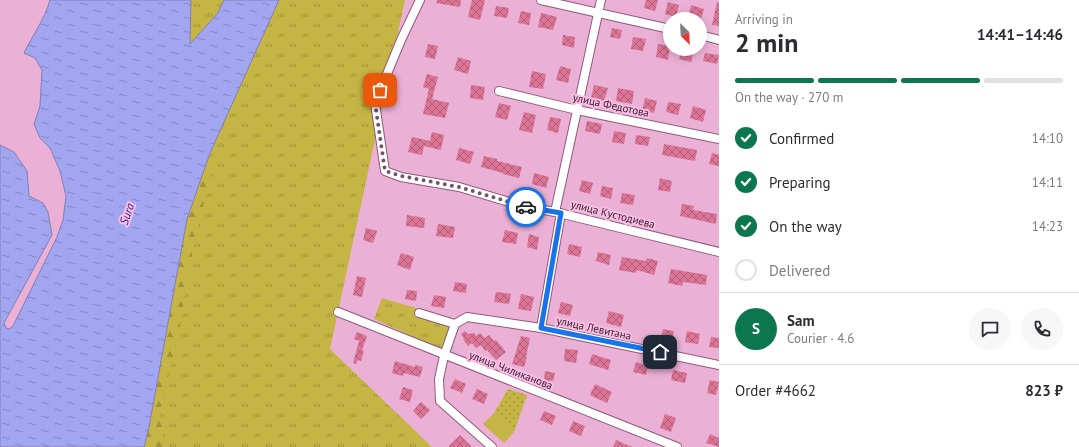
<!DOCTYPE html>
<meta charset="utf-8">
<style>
:root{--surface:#fff;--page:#f7f7f7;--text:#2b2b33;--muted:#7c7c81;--line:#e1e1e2;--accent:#0c764f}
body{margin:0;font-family:"PT Sans",sans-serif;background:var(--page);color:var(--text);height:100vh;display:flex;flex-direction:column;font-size:15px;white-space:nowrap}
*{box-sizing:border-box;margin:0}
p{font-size:13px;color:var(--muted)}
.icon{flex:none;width:22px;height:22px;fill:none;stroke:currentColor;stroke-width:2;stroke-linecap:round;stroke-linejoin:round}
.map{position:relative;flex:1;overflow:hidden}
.drawer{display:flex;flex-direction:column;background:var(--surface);width:360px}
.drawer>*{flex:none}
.needle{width:26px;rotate:156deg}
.controls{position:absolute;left:663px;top:12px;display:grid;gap:8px}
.controls a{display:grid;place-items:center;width:44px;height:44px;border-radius:50%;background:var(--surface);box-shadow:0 2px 10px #0003;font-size:20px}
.pin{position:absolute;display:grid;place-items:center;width:34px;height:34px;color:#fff;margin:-17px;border-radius:8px;box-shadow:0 2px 6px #0006}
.courier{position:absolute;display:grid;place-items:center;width:40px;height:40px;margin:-20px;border:3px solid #1a73e8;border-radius:50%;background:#fff;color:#222;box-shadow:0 1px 5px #0007}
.head em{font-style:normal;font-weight:600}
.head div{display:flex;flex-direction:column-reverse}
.head{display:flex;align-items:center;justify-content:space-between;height:68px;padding:0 16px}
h1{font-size:26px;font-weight:600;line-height:30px}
.bar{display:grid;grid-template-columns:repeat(4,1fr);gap:6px 4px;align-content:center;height:48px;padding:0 16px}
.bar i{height:5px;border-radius:3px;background:var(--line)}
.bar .selected{background:var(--accent)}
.bar p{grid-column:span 4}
.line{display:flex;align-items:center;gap:10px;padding:0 16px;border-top:1px solid var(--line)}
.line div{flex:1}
.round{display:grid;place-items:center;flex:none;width:42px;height:42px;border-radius:21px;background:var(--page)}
ol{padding:0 16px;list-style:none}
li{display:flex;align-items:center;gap:12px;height:44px}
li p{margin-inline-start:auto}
li .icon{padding:4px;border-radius:50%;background:var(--accent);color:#fff;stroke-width:4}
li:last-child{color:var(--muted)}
li i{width:22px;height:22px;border:2px solid var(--line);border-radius:50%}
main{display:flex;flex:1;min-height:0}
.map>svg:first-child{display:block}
.grass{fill:url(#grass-tufts)}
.forest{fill:url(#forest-firs)}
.park{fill:url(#park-dots)}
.pitch{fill:#c4b545}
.water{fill:url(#water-ripples);stroke:#827eb6}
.building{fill:url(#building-cross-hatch)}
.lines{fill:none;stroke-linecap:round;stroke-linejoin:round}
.minor-casing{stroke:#8f5a7c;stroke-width:10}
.minor{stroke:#fff;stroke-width:8}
.done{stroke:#755268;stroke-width:4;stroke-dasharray:0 7.2}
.route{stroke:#1a73e8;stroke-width:5}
.labels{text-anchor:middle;stroke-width:4;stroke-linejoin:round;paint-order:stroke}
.street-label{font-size:11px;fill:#361f2e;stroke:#f9bce2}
.water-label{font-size:12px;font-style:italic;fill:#36278f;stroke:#f9bce2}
</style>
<main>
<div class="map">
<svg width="719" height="447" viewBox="0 0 719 447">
<defs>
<pattern id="grass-tufts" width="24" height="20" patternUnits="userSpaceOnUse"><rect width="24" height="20" fill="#c4b545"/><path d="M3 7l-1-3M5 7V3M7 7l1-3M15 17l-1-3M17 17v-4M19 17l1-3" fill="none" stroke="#a0933a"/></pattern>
<pattern id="forest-firs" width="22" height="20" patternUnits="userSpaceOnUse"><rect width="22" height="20" fill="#c4b545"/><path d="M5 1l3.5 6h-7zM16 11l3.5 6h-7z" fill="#a0933a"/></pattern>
<pattern id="park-dots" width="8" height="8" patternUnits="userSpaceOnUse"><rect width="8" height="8" fill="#c4b545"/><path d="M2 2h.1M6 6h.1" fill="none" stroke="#a0933a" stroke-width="1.8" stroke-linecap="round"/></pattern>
<pattern id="water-ripples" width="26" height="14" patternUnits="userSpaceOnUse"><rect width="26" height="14" fill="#a2a6f0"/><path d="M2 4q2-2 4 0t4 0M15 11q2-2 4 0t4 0" fill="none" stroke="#8587c3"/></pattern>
<pattern id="building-cross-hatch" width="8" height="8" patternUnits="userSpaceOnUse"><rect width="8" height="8" fill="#dc7595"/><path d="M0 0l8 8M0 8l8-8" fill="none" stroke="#b35f7a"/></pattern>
</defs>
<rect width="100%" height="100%" fill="#ebb0d5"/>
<path class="grass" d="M191 0H224L218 13 190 44Z
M275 0H405L330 349 432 447H157L160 411 210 153Z
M382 298 416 308 415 316 451 327 443 350 374 319Z"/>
<path class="forest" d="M210 153V178L193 248 179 331 160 411 164 447H144L149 427 187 219Z"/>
<path class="park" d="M508 389 527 395 514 432 494 413Z"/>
<path class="pitch" d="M494 413 514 432 504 443 483 424Z"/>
<path class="water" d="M50 0H191L190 44 218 13 224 0H279L210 153 187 219 149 427 144 447H0V145L14 152 27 171 29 196 43 203 48 212 52 235 4 323 6 328 9 329 13 326 57 237 63 220 66 196 60 171 50 148 40 138 34 124 40 106 42 70 35 58 24 53C33 34 44 21 50 0Z"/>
<path class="building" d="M437 0H461L460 7 436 3Z
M472 0H485L480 20 468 17Z
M646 0H658L655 11 644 8Z
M668 2 679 5 676 17 665 14Z
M717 2 719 3V26L712 25Z
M691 5 704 9 701 19 688 18Z
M496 6 509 8 507 18 494 16Z
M521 11 531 13 529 25 518 23Z
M541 13 557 17 553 30 538 27Z
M612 28 622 30 620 39 610 37Z
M563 35 575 37 574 48 562 45Z
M633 37 646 39 643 51 631 49Z
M428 44 438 46 435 59 425 57Z
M658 44 670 46 668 60 656 57Z
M682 49 694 51 691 62 679 59Z
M705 53 719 55 717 64 703 61Z
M458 57 471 61 468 74 454 70Z
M560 66 571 69 568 83 556 80Z
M532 71 546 74 543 89 529 87Z
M427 74 438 77 432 99 449 103 445 118 423 114 429 89 423 87Z
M471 85 485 87 483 100 470 98Z
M594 85 608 88 604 101 591 98Z
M618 88 634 91 632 104 616 101Z
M645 98 657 101 654 113 642 111Z
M668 102 681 104 678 115 666 112Z
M499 103 511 106 507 120 495 117Z
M693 106 706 110 703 122 690 118Z
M524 112 536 115 532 133 519 130Z
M550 117 561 119 558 133 547 130Z
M587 121 602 124 600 134 585 131Z
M614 131 626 133 624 144 612 142Z
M432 132 444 135 441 150 424 146 422 155 408 152 412 137 430 141Z
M636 135 650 137 648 146 635 144Z
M664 144 697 150 695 161 662 155Z
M459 148 474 152 470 164 456 160Z
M712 153 719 155V166L709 164Z
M484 156 497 159V161L522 167 519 178 503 174V173L481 167Z
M534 173 549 177 546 188 532 184Z
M660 178 672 181 670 192 658 190Z
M582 180 593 183 590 194 579 191Z
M602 186 613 188 611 199 600 196Z
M622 193 635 195 633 205 620 203Z
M682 204 694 206 693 210 717 214 716 224 680 216Z
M407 215 425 218 424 228 406 226Z
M438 224 455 227 453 238 436 236Z
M366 228 377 231 373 243 363 240Z
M505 230 518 233 516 244 502 242Z
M529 234 539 237 537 250 527 247Z
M569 244 582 247 580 257 567 254Z
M598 252 611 255 609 265 596 261Z
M401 253 414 257 410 270 397 265Z
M622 257 646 261 647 258 658 261 654 275 637 270 636 273 619 270Z
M671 269 707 275 706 285 683 282 682 286 668 283Z
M357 276 366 278 362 297 353 295Z
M455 282 467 284 466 293 453 291Z
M407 290 417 291 416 301 405 299Z
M496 292 511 294 509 304 494 302Z
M521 294 534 297 531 311 518 309Z
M434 295 446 297 444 308 431 306Z
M561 302 573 305 570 316 558 313Z
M609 311 624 315 621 327 606 323Z
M663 329 674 331 672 340 661 338Z
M465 331 468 334 474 333 476 336 480 333 485 338 489 335 494 341 496 340 506 352 496 360 487 350 485 351 481 345 476 348 472 343 468 346 463 339 464 338 461 334Z
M687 331 700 334 698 344 685 342Z
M357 332 367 336 362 350 364 351 361 361 358 360 356 364 353 363 359 341 354 339Z
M521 336 530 338 526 357H527L524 367 512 364Z
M711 337 719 338V348L709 347Z
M565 349 578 350 576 363 564 361Z
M592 354 611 360 608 370 589 364Z
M395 361 415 367V365L423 367 420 377 404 373 403 376 392 373Z
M636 362 648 366 646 375 633 372Z
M673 370 687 373 685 383 671 380Z
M545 371 555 373 553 381 544 380Z
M455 379 466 384 462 393 450 388Z
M710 380 719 382 716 395 707 393Z
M595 384 612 392 607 403 590 395Z
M403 387 413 390 410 402 399 399Z
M477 389 488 394 484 404 472 399Z
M421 402 430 410 421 419 413 411Z
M544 411 556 416 552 425 540 420Z
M665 414 676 418 671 432 660 428Z
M573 421 585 426 581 436 569 431Z
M710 434 719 438V447L706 443Z
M460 435 472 447H448Z
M616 440 632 447H613Z"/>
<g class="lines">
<defs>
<path id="minor" d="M420 0 401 40 375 103 385 171 401 177 459 187 519 205 555 212 719 252
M541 0 670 29
M700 35 719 40
M499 91 577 110 719 139
M555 212 601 0
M338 312 677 447
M419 313 455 324 467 317 541 328 719 365
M455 324 444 356 439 379 440 401 492 447
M541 328 561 213"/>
</defs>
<use href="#minor" class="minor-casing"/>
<use href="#minor" class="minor"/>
</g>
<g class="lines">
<path class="done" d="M380 90 375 103 385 171 401 176 459 187 526 207"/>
<path class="route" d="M526 207 561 213 541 328 660 352"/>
</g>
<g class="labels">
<g class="street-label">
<text transform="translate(611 105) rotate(12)" y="4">улица Федотова</text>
<text transform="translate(613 214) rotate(14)" y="4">улица Кустодиева</text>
<text transform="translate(594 328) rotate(12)" y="4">улица Левитана</text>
<text transform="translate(511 370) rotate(21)" y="4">улица Чиликанова</text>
</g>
<g class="water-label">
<text transform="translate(127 214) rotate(-71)" y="4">Sura</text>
</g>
</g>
</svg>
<div class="controls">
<a><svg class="needle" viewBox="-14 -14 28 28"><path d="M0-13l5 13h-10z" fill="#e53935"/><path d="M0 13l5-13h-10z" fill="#7c7c81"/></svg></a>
</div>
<div class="pin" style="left:380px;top:90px;background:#ea580c"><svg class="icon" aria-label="bag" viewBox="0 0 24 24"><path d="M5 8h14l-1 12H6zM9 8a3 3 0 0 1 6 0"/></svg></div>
<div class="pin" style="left:660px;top:352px;background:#1f2937"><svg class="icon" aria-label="home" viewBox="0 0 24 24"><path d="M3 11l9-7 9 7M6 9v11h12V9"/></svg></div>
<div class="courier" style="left:526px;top:207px"><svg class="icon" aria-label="car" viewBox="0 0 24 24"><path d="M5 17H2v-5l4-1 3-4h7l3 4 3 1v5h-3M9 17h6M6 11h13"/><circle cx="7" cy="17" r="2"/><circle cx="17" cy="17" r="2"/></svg></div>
</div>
<section class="drawer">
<div class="head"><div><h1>2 min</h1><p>Arriving in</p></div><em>14:41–14:46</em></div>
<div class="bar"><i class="selected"></i><i class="selected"></i><i class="selected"></i><i></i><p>On the way · 270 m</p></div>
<ol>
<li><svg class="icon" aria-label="check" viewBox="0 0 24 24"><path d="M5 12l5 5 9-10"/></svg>Confirmed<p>14:10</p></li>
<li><svg class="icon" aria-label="check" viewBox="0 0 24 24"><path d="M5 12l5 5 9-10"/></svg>Preparing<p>14:11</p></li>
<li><svg class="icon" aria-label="check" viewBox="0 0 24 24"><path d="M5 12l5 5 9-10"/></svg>On the way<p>14:23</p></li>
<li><i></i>Delivered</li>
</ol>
<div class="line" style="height:72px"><b class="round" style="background:var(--accent);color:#fff">S</b><div><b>Sam</b><p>Courier · 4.6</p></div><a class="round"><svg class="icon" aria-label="chat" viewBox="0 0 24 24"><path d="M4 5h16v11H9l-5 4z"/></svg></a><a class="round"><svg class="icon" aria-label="phone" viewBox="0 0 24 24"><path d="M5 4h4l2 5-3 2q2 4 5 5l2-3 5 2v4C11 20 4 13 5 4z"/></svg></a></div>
<div class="line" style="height:52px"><div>Order #4662</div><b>823 ₽</b></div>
</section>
</main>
